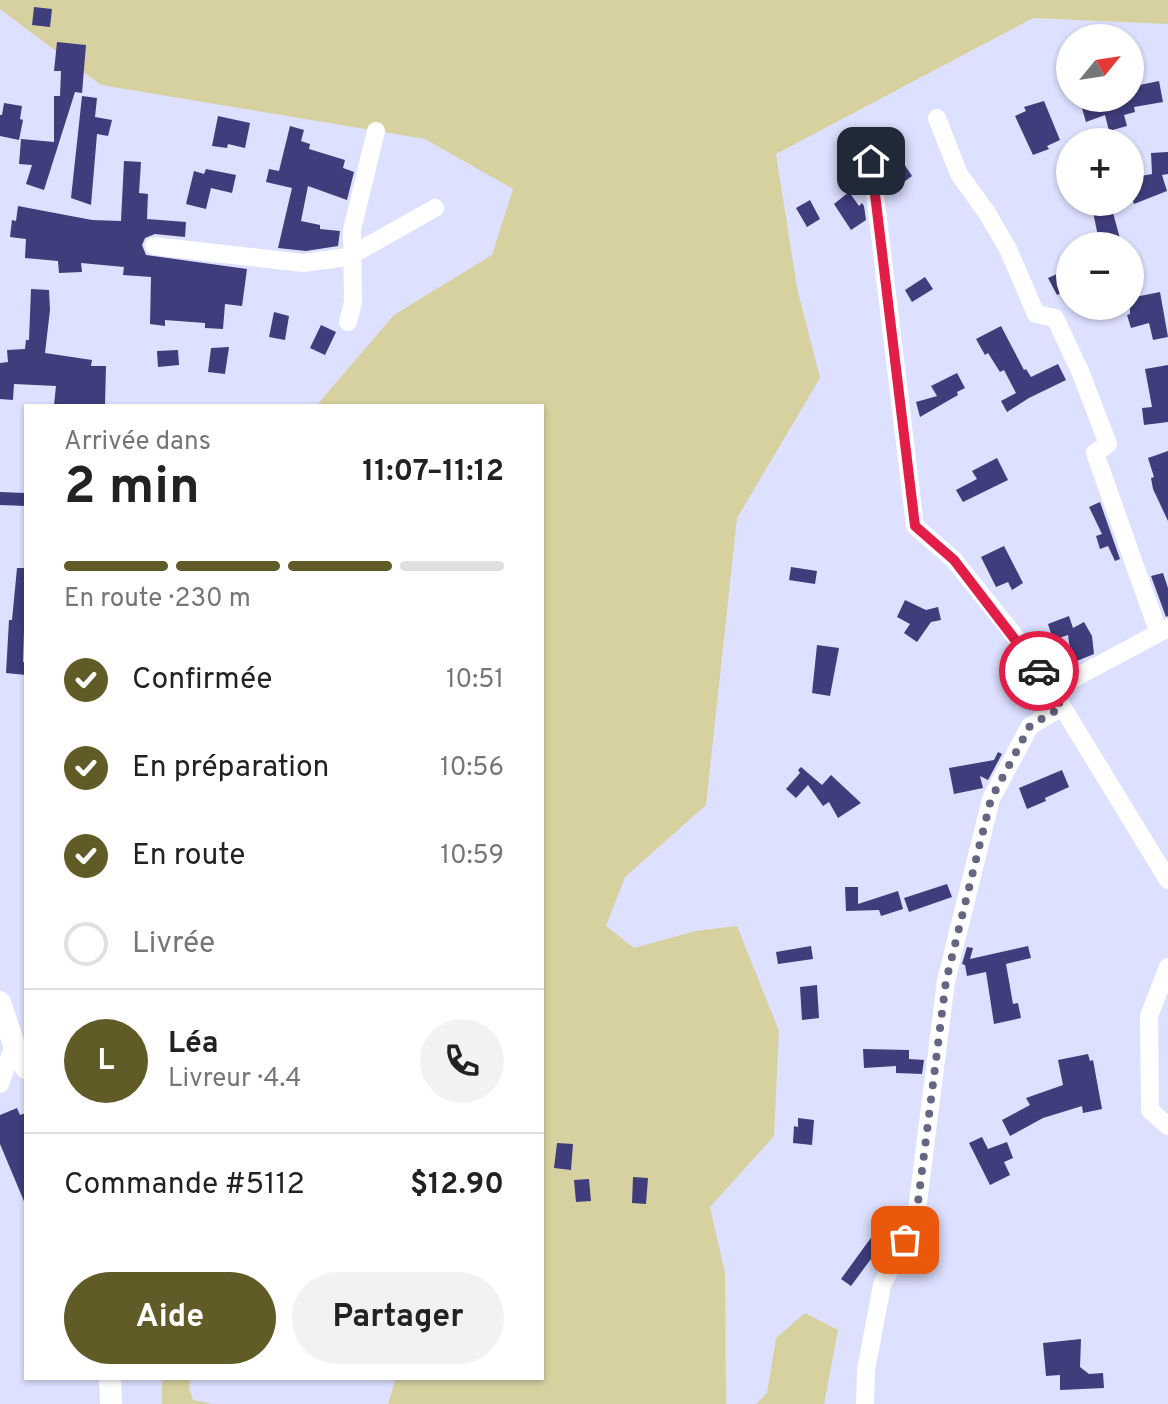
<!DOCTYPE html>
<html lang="fr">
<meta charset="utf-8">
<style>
:root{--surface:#fff;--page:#f2f2f2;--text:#222;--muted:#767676;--line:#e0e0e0;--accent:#615b27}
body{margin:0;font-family:Overpass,sans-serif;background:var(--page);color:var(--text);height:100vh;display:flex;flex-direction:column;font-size:30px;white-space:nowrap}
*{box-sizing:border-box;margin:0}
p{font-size:26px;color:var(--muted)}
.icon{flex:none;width:44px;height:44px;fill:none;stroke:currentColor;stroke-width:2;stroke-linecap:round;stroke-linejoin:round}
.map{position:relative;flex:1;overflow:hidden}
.sheet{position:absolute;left:24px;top:404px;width:520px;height:976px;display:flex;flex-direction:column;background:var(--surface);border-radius:0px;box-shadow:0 2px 6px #0004}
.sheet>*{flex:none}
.needle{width:52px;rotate:60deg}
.controls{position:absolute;left:1056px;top:24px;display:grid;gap:16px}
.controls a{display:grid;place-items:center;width:88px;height:88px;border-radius:50%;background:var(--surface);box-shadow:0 2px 6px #0004;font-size:40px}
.pin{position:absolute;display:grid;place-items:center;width:68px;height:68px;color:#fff;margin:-34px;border-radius:16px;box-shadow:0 4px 12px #0006}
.courier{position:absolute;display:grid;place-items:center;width:80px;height:80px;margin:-40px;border:6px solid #e11d48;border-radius:50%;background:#fff;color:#222;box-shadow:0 2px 10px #0007}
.head em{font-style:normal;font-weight:700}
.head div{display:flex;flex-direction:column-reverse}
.head{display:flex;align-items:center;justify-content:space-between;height:136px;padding:0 40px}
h1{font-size:52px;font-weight:700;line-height:60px}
.bar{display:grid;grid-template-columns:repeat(4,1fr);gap:12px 8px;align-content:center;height:96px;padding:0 40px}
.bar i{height:10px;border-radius:6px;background:var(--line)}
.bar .selected{background:var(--accent)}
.bar p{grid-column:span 4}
.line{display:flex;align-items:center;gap:20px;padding:0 40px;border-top:2px solid var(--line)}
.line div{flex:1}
.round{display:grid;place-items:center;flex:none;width:84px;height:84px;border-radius:42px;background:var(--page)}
ol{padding:0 40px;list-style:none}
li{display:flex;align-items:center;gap:24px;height:88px}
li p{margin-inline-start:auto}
li .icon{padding:8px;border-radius:50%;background:var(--accent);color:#fff;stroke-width:4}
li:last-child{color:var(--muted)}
li i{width:44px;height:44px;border:4px solid var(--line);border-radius:50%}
.primary-button{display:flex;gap:16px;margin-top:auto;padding:16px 40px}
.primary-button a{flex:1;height:92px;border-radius:48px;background:var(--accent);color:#fff;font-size:32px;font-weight:700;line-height:92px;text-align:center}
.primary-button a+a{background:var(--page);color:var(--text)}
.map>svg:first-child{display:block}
.green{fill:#d7d1a0}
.building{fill:#3f3d7b}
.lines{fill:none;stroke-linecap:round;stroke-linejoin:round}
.minor{stroke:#fff;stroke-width:18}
.tertiary{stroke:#fff;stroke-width:22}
.done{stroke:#656682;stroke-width:8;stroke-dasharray:0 14.4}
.route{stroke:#e11d48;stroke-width:10}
</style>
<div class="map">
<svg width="1168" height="1404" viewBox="0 0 1168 1404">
<rect width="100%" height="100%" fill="#dde0fe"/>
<path class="green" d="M0 0H1168V24L1033 18 776 154 797 288 820 378 737 518 706 805 625 877 606 926 634 948 696 931 737 926 779 1031 774 1136 710 1207 725 1273 726 1404H388L396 1378H542V406H316L394 315 492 255 513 189 425 139 101 85 0 9Z
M805 1313 838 1330 824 1404H756L767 1393 776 1338Z
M167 1378H190L189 1387 193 1400 213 1404H162V1383Z"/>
<path class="building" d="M34 7 52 9 50 27 32 25Z
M57 42 86 45 82 93 75 92 44 190 26 184 32 165 19 164 20 152 21 139 54 142V96H60L61 71H54Z
M1159 81 1163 102 1134 107 1135 112 1124 115 1127 126 1109 131 1105 115 1086 122 1079 98H1130V87Z
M82 96 97 98 95 117 112 120 108 136 97 134 91 205 71 198Z
M1044 101 1060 140 1047 146 1049 149 1033 155 1015 116 1026 111 1024 107Z
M4 103 22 106 20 119 23 120 19 140 0 136V115H2Z
M218 116 250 123 245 148 228 144 227 148 212 146Z
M290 126 304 130 301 141 310 144 309 149 345 160 343 168 354 172 347 200 308 186 301 221 320 225V229L340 231 338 246 306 251 278 248 292 188 266 182 269 169 279 171Z
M1168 152V174L1162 175 1167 191 1134 204 1130 193V178L1152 174 1151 153Z
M900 158 912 176 901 184 896 177 890 182 884 170Z
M124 161 141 162 139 193 148 194 147 219 186 222 185 237 155 234 145 238 142 245 146 255 247 269 242 306 225 304 223 329 205 328V323L165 320V326L150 324 151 277 123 275 124 267 81 263 82 272 59 273 58 261 25 258 26 239 10 237 12 220 16 221 18 206 92 220 121 221Z
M206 169 236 175 232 193 211 188 206 209 186 204 194 171 204 174Z
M849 192 859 206 862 203 864 206 866 220 851 230 834 204Z
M810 200 820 219 807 227 796 208Z
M1091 202H1110L1121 242 1100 246Z
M1066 270 1070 279V289L1057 295 1048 278Z
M925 277 933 289 912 302 905 290Z
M31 289 49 290 50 310 45 353 92 360 91 366H106L105 406 54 405 56 386 14 384 13 400 0 399V363L8 362 7 350 25 349 26 340H29Z
M1160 292 1168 337 1153 340 1149 323 1131 328 1127 315 1130 314V298Z
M274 312 289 316 285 340 269 337Z
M321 325 336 332 325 355 310 348Z
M1001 326 1024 370 1026 369 1031 377 1058 364 1066 380 1029 398 1007 412 1001 401 1016 393 1004 370 1000 372 988 353 985 355 976 339Z
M229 347 225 374 208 372 211 348Z
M178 350 179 365 158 367 157 351Z
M1168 365V422L1144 425 1142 408 1152 407 1145 369Z
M957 373 965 388 957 392 958 395 920 417 916 402 937 396 931 386Z
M1168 451V521L1153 489 1151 478 1154 477 1148 458Z
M997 458 1008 480 963 502 956 490 977 479 972 471Z
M0 492 26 493V506L0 505Z
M1100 502 1120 559 1115 561 1108 546 1100 549 1096 536 1102 534 1089 507Z
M1004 546 1023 583 1012 590 1008 582 996 587 981 557Z
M791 567 817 571 815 584 789 580Z
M17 568H26L23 662H26V675L6 673 9 620H12Z
M1163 573 1168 588V616L1166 617 1151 576Z
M905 600 926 610 938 607 941 620 931 622 917 642 904 633 910 624 897 617Z
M1069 616 1073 628 1084 622 1092 636 1094 654 1072 663 1068 635 1053 640 1048 624Z
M817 645 839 648 830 696 812 693Z
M998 752 1002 754 988 780 980 776 983 788 954 794 949 768 994 760Z
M801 767 822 785 831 775 861 803 838 818 829 802 823 806 808 785 796 798 786 789 800 773 798 770Z
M1062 770 1069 787 1045 798 1046 801 1027 809 1019 788Z
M947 884 952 897 909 912 904 898Z
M845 887H858V904L898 891 903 909 881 916 879 910 846 911Z
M811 946 813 959 778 964 776 952Z
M1028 946 1031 958 1006 964 1013 1004 1018 1003 1021 1018 994 1024 986 972 967 976 965 965 962 964 967 947 973 948 970 959Z
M817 985 819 1018 802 1020 800 987Z
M863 1049 909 1050V1059L924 1060 922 1074 896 1073V1066L864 1068Z
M1088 1054 1090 1061 1093 1060 1102 1109 1083 1113 1082 1106 1043 1118 1010 1136 1002 1120 1030 1105 1026 1098 1063 1085 1058 1060Z
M17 1108 20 1115 26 1113V1206L0 1144V1115Z
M798 1118 814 1120 812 1145 793 1143 794 1126 798 1127Z
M982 1137 988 1149 1007 1142 1013 1158 1004 1162 1010 1175 990 1185 969 1143Z
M557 1143 573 1144 571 1170 554 1168Z
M633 1177 648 1178 646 1204 632 1203Z
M589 1179 591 1201 576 1202 574 1180Z
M873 1235 882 1244 851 1286 841 1279Z
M1081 1339 1080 1367 1089 1374 1103 1373 1104 1388 1060 1390V1375L1046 1376 1043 1343Z"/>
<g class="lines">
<path class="minor" d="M937 118 959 174 987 213 1008 249 1036 314 1055 318 1080 371 1108 444 1095 453 1158 631
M871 161 915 526 954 560 1010 630 1052 690 1168 880
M154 246 303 263 348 257 435 208
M348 322 353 302 352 230 376 131
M1052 690 1168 628
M1168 967 1149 1016 1150 1110 1168 1126
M0 1084 14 1045
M865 1404 866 1370 882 1285 916 1218 946 981 991 799 1030 726 1062 707"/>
<path class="tertiary" d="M0 1002 14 1045 26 1068
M110 1378 111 1404"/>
</g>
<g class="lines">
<path class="done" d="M905 1240 916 1218 946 981 991 799 1030 726 1062 707 1039 671"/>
<path class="route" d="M871 161 915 526 954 560 1039 671"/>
</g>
</svg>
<div class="controls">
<a><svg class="needle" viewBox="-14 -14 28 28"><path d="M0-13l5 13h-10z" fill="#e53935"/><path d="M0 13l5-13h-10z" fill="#767676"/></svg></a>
<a>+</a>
<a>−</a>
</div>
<div class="pin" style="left:905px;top:1240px;background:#ea580c"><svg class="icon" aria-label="bag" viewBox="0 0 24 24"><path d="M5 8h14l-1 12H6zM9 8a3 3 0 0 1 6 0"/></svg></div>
<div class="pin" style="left:871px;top:161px;background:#1f2937"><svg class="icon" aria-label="home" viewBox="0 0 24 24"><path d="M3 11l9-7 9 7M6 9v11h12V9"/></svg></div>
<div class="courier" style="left:1039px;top:671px"><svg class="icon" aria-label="car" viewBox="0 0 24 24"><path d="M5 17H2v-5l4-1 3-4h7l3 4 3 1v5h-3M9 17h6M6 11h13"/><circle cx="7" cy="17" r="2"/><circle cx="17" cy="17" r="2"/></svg></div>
<section class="sheet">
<div class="head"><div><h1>2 min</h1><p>Arrivée dans</p></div><em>11:07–11:12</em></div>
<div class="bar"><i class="selected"></i><i class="selected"></i><i class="selected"></i><i></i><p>En route · 230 m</p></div>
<ol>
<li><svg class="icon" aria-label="check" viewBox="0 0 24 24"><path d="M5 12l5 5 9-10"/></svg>Confirmée<p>10:51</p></li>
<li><svg class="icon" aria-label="check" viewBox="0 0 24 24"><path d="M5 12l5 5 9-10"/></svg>En préparation<p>10:56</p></li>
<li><svg class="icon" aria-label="check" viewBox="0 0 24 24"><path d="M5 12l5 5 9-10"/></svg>En route<p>10:59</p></li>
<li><i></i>Livrée</li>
</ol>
<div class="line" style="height:144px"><b class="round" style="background:var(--accent);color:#fff">L</b><div><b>Léa</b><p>Livreur · 4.4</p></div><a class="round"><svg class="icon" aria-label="phone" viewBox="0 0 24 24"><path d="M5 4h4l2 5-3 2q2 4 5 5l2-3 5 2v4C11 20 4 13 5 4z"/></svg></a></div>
<div class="line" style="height:104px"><div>Commande #5112</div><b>$12.90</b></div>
<div class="primary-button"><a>Aide</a><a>Partager</a></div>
</section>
</div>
